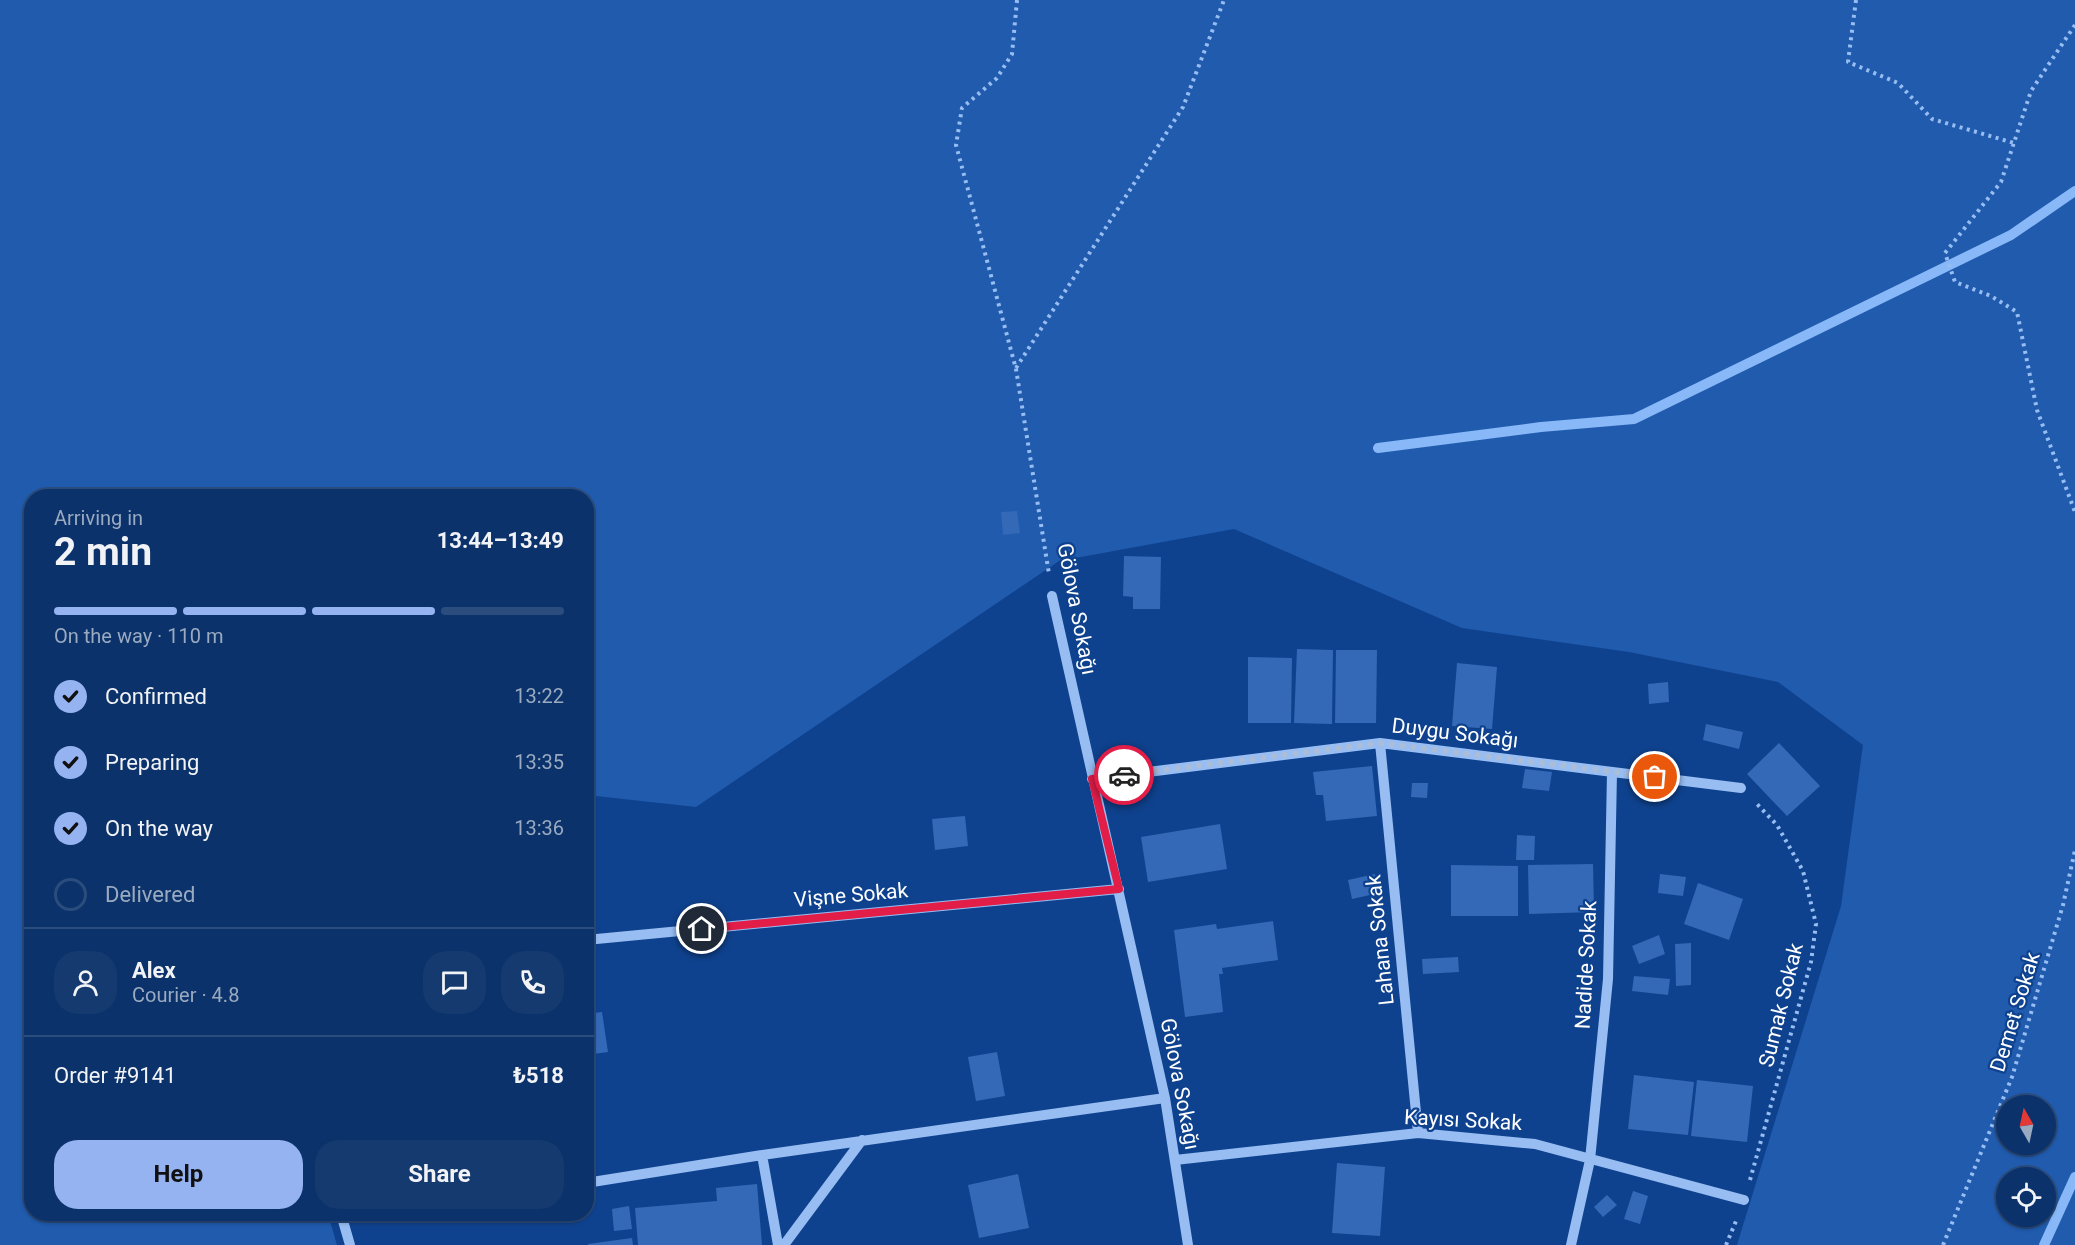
<!DOCTYPE html>
<meta charset="utf-8">
<style>
:root{--surface:#0b326a;--page:#143a70;--text:#f1f3f6;--muted:#9aaac1;--line:#2b4d7e;--accent:#95b2f1}
body{margin:0;font-family:Roboto,sans-serif;background:var(--page);color:var(--text);height:100vh;display:flex;flex-direction:column;font-size:22px;white-space:nowrap}
*{box-sizing:border-box;margin:0}
p{font-size:20px;color:var(--muted)}
.icon{flex:none;width:33px;height:33px;fill:none;stroke:currentColor;stroke-width:2;stroke-linecap:round;stroke-linejoin:round}
.map{position:relative;flex:1;overflow:hidden}
.side{position:absolute;left:24px;top:489px;width:570px;height:732px;display:flex;flex-direction:column;background:var(--surface);border-radius:24px;box-shadow:0 2px 4px #0004,0 0 0 2px var(--line)}
.side>*{flex:none}
.needle{width:39px;rotate:351deg}
.controls{position:absolute;left:1996px;top:1095px;display:grid;gap:12px}
.controls a{display:grid;place-items:center;width:60px;height:60px;border-radius:50%;background:var(--surface);box-shadow:0 2px 4px #0004,0 0 0 2px var(--line);font-size:30px}
.pin{position:absolute;display:grid;place-items:center;width:51px;height:51px;color:#fff;margin:-26px;border:3px solid #fff;border-radius:50%;box-shadow:0 2px 6px #0007}
.courier{position:absolute;display:grid;place-items:center;width:60px;height:60px;margin:-30px;border:4px solid #e11d48;border-radius:50%;background:#fff;color:#222;box-shadow:0 2px 8px #0007}
.head em{font-style:normal;font-weight:700}
.head div{display:flex;flex-direction:column-reverse}
.head{display:flex;align-items:center;justify-content:space-between;height:102px;padding:0 30px}
h1{font-size:39px;font-weight:700;line-height:45px}
.bar{display:grid;grid-template-columns:repeat(4,1fr);gap:9px 6px;align-content:center;height:72px;padding:0 30px}
.bar i{height:8px;border-radius:4px;background:var(--line)}
.bar .selected{background:var(--accent)}
.bar p{grid-column:span 4}
.line{display:flex;align-items:center;gap:15px;padding:0 30px;border-top:2px solid var(--line)}
.line div{flex:1}
.round{display:grid;place-items:center;flex:none;width:63px;height:63px;border-radius:24px;background:var(--page)}
ol{padding:0 30px;list-style:none}
li{display:flex;align-items:center;gap:18px;height:66px}
li p{margin-inline-start:auto}
li .icon{padding:6px;border-radius:50%;background:var(--accent);color:#111;stroke-width:4}
li:last-child{color:var(--muted)}
li i{width:33px;height:33px;border:3px solid var(--line);border-radius:50%}
.button{display:flex;gap:12px;margin-top:auto;padding:12px 30px}
.button a{flex:1;height:69px;border-radius:24px;background:var(--accent);color:#111;font-size:24px;font-weight:700;line-height:69px;text-align:center}
.button a+a{background:var(--page);color:var(--text)}
.map>svg:first-child{display:block}
.green{fill:#205bae;fill-rule:evenodd}
.lines{fill:none;stroke-linecap:round;stroke-linejoin:round}
.stream{stroke:#88b8f7;stroke-width:10}
.building{fill:#3369b6}
.path{stroke:#97bdf3;stroke-width:4;stroke-dasharray:3 4.5;stroke-linecap:butt}
.minor{stroke:#97bdf3;stroke-width:10}
.done{stroke:#abbdd7;stroke-width:6;stroke-dasharray:0 10.8}
.route{stroke:#e11d48;stroke-width:8}
.labels{text-anchor:middle;stroke-width:4.5;stroke-linejoin:round;paint-order:stroke}
.street-label{font-size:21px;fill:#fff;stroke:#0f428e}
</style>
<div class="map">
<svg width="2075" height="1245" viewBox="0 0 2075 1245">
<rect width="100%" height="100%" fill="#0f428e"/>
<path class="green" d="M0 0H2075V1245H1737L1841 906 1863 745 1778 682 1629 652 1462 628 1234 529 1059 561 696 807 587 795 586 496H32V1214H328L337 1245H0ZM2007 1106H2046V1144H2007ZM2007 1178H2046V1216H2007Z"/>
<g class="lines">
<path class="stream" d="M1378 448 1541 427 1634 419 2011 235 2075 191
M2044 1245 2075 1177"/>
</g>
<path class="building" d="M1017 511 1020 533 1003 535 1001 512Z
M1124 556 1161 557 1160 609H1133V597L1123 596Z
M1297 649 1333 650 1332 724 1294 723Z
M1336 650H1377L1376 723H1335Z
M1248 657 1292 658 1291 723H1248Z
M1457 663 1497 667 1492 729 1452 726Z
M1668 682 1669 702 1649 704 1648 684Z
M1706 724 1743 732 1739 749 1703 740Z
M1779 743 1820 786 1787 816 1747 774Z
M1372 766 1377 816 1326 821 1323 795H1316L1313 772Z
M1525 769 1552 772 1549 791 1522 788Z
M1412 783H1428L1427 798 1411 797Z
M965 816 968 846 935 850 932 819Z
M1220 824 1227 869 1148 882 1141 837Z
M1517 835 1535 836 1534 860H1516Z
M1593 864 1594 912 1529 914 1528 865Z
M1451 865 1518 866V916H1451Z
M1375 874 1379 893 1352 899 1348 880Z
M1660 874 1686 877 1683 896 1658 893Z
M1698 883 1743 899 1729 940 1684 924Z
M1273 921 1278 960 1222 968 1223 974H1219L1223 1012 1185 1017 1174 930 1216 924 1217 929Z
M1659 935 1665 954 1639 964 1632 946Z
M1691 943V985L1676 986 1675 944Z
M1458 957 1459 972 1423 974 1422 959Z
M1634 976 1670 979 1668 995 1632 991Z
M602 1012 608 1052 586 1055V1014Z
M997 1052 1005 1096 976 1101 968 1057Z
M1634 1075 1694 1082 1688 1135 1628 1129Z
M1697 1080 1753 1086 1747 1142 1691 1136Z
M1337 1163 1385 1167 1380 1236 1332 1233Z
M1018 1174 1029 1228 979 1238 968 1185Z
M757 1184 762 1245H638L635 1208 717 1201 716 1188Z
M1633 1191 1648 1196 1640 1224 1624 1219Z
M1607 1195 1617 1205 1603 1217 1594 1207Z
M629 1206 632 1229 614 1231 612 1209Z
M632 1238 633 1245H588V1244Z"/>
<g class="lines">
<path class="path" d="M1017 0 1012 54 997 78 962 108 956 145 1016 369 1049 574
M1856 0 1848 62 1898 83 1932 119 2014 143
M2075 25 2031 91 2001 182 1945 253 1955 282 1991 296 2017 312 2037 410 2075 512
M1016 368 1183 107 1224 0
M1750 1180 1811 962 1816 924 1803 871 1777 825 1755 802
M1726 1245 1736 1221
M1943 1245 2012 1077 2063 905 2075 850"/>
<path class="minor" d="M1052 596 1165 1098 1188 1245
M1380 743 1418 1133
M1092 779 1380 743 1741 788
M586 940 1119 889
M762 1155 778 1245
M1175 1160 1418 1133 1535 1144 1744 1200
M586 1183 762 1155 1165 1098
M341 1214 350 1245
M342 1219 379 1214
M784 1245 862 1140
M1571 1245 1590 1160 1608 979 1612 772"/>
</g>
<g class="lines">
<path class="done" d="M1124 775 1380 743 1655 777"/>
<path class="route" d="M702 929 1119 889 1092 779 1124 775"/>
</g>
<g class="labels">
<g class="street-label">
<text transform="translate(1077 609) rotate(79)" y="7">Gölova Sokağı</text>
<text transform="translate(1455 733) rotate(7)" y="7">Duygu Sokağı</text>
<text transform="translate(851 895) rotate(-5)" y="7">Vişne Sokak</text>
<text transform="translate(1380 940) rotate(-96)" y="7">Lahana Sokak</text>
<text transform="translate(1586 965) rotate(-87)" y="7">Nadide Sokak</text>
<text transform="translate(1781 1005) rotate(-76)" y="7">Sumak Sokak</text>
<text transform="translate(2015 1012) rotate(-73)" y="7">Demet Sokak</text>
<text transform="translate(1180 1084) rotate(79)" y="7">Gölova Sokağı</text>
<text transform="translate(1463 1120) rotate(3)" y="7">Kayısı Sokak</text>
</g>
</g>
</svg>
<div class="controls">
<a><svg class="needle" viewBox="-14 -14 28 28"><path d="M0-13l5 13h-10z" fill="#e53935"/><path d="M0 13l5-13h-10z" fill="#9aaac1"/></svg></a>
<a><svg class="icon" aria-label="locate" viewBox="0 0 24 24"><circle cx="12" cy="12" r="6"/><path d="M12 2v4M12 18v4M2 12h4M18 12h4"/></svg></a>
</div>
<div class="pin" style="left:1655px;top:777px;background:#ea580c"><svg class="icon" aria-label="bag" viewBox="0 0 24 24"><path d="M5 8h14l-1 12H6zM9 8a3 3 0 0 1 6 0"/></svg></div>
<div class="pin" style="left:702px;top:929px;background:#1f2937"><svg class="icon" aria-label="home" viewBox="0 0 24 24"><path d="M3 11l9-7 9 7M6 9v11h12V9"/></svg></div>
<div class="courier" style="left:1124px;top:775px"><svg class="icon" aria-label="car" viewBox="0 0 24 24"><path d="M5 17H2v-5l4-1 3-4h7l3 4 3 1v5h-3M9 17h6M6 11h13"/><circle cx="7" cy="17" r="2"/><circle cx="17" cy="17" r="2"/></svg></div>
<section class="side">
<div class="head"><div><h1>2 min</h1><p>Arriving in</p></div><em>13:44–13:49</em></div>
<div class="bar"><i class="selected"></i><i class="selected"></i><i class="selected"></i><i></i><p>On the way · 110 m</p></div>
<ol>
<li><svg class="icon" aria-label="check" viewBox="0 0 24 24"><path d="M5 12l5 5 9-10"/></svg>Confirmed<p>13:22</p></li>
<li><svg class="icon" aria-label="check" viewBox="0 0 24 24"><path d="M5 12l5 5 9-10"/></svg>Preparing<p>13:35</p></li>
<li><svg class="icon" aria-label="check" viewBox="0 0 24 24"><path d="M5 12l5 5 9-10"/></svg>On the way<p>13:36</p></li>
<li><i></i>Delivered</li>
</ol>
<div class="line" style="height:108px"><a class="round"><svg class="icon" aria-label="person" viewBox="0 0 24 24"><circle cx="12" cy="8" r="4"/><path d="M4 21q1-7 8-7t8 7"/></svg></a><div><b>Alex</b><p>Courier · 4.8</p></div><a class="round"><svg class="icon" aria-label="chat" viewBox="0 0 24 24"><path d="M4 5h16v11H9l-5 4z"/></svg></a><a class="round"><svg class="icon" aria-label="phone" viewBox="0 0 24 24"><path d="M5 4h4l2 5-3 2q2 4 5 5l2-3 5 2v4C11 20 4 13 5 4z"/></svg></a></div>
<div class="line" style="height:78px"><div>Order #9141</div><b>₺518</b></div>
<div class="button"><a>Help</a><a>Share</a></div>
</section>
</div>
